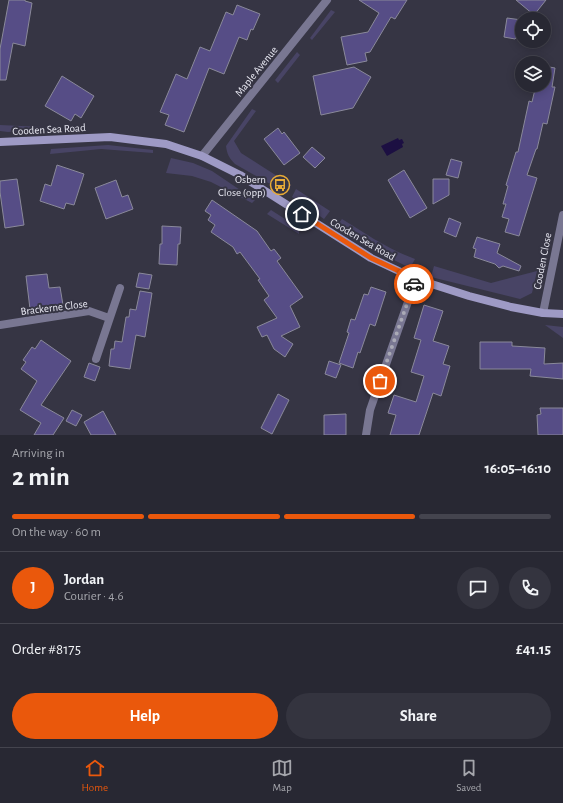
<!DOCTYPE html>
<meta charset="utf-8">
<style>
:root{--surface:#282833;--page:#34343f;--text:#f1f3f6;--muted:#a5a6ac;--line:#44444e;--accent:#ea580c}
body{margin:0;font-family:"Alegreya Sans",sans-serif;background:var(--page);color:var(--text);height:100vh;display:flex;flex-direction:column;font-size:15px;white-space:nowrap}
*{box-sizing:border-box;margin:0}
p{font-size:13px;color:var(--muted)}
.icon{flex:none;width:22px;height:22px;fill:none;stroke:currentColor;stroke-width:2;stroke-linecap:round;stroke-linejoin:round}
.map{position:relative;height:435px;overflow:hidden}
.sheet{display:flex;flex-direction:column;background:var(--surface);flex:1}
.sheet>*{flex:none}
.tools{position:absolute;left:515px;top:12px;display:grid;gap:8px}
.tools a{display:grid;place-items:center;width:36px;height:36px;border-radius:50%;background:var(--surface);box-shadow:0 2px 10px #0003,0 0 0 1px var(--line);font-size:20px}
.pin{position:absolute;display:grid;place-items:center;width:34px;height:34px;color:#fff;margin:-17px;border:2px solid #fff;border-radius:50%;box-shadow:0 1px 4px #0007}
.courier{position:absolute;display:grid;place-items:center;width:40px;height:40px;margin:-20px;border:3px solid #ea580c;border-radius:50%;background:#fff;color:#222;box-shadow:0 1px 5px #0007}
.overview em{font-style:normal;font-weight:700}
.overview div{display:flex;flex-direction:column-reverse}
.overview{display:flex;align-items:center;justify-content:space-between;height:68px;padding:0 12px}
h1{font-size:26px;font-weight:700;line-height:30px}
.bar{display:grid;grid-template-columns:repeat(4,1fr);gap:6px 4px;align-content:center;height:48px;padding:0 12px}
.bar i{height:5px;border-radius:3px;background:var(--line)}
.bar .current{background:var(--accent)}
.bar p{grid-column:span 4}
.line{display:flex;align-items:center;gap:10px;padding:0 12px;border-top:1px solid var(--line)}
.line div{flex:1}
.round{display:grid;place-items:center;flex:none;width:42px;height:42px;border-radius:21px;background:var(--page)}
.action{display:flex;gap:8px;margin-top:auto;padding:8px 12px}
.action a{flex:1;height:46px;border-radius:24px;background:var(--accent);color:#fff;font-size:16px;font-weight:700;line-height:46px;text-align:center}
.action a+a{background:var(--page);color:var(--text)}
.tab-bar{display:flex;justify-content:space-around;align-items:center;height:56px;border-top:1px solid var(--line);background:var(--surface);font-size:11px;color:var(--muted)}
.tab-bar a{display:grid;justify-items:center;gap:2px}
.tab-bar .current{color:var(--accent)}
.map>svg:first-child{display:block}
.green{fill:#484465}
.water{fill:#1c0f42}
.building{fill:#564d86;stroke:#8a899a}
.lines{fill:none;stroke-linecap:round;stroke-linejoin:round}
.street{stroke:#797792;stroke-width:8}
.secondary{stroke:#9e9ac5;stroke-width:8}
.done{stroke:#aaaab6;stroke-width:4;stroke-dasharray:0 7.2}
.route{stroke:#ea580c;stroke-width:5}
.labels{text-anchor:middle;stroke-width:4;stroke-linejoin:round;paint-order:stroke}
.street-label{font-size:11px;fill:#e9e9f3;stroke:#363544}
.poi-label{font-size:11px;fill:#e9e9f3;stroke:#363544;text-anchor:end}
</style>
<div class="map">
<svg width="563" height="435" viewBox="0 0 563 435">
<rect width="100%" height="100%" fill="#363544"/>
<path class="green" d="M331 10 335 12 312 40 310 38Z
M297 52 300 55 278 83 275 80Z
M252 109 256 111 234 141 241 153 291 185 286 193 235 164C229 158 227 154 226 146Z
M0 125 65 128 8 132 0 131Z
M108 145 153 150V153L101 149 50 154 51 149Z
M171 158 193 163 212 171 255 200 252 203 211 182 192 176 166 173Z
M296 189 330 211 324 219 292 197Z
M271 210 299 228V234L267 214Z
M342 219C366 234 388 249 415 259L410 268 374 250 335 228Z
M434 266 491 283 537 271 532 293 520 299 431 277Z
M545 325 563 327V338Z"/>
<path class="water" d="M398 138 399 140 402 139 404 143 402 144 403 147 387 156 381 146Z"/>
<path class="building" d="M9 0H25V1L32 3 25 46 13 43 6 80H0V49Z
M359 0H407L395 19 391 17 370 52 365 53 367 61 347 65 341 37 368 32 379 13Z
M516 0H546L534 15Z
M237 5 260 14 253 30 251 29 247 40 239 37 224 74 209 68 184 132 165 125 169 115 160 112 176 74 187 79 200 47 210 51 226 12 233 15Z
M507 18 522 20V30L515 39 504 37Z
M544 66 555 68 552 87H555L547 124 543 123 537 149H536L527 175 537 178 519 236 505 232 509 219 502 217 506 204H503L508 186 506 185 516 152H518L529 101 532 102 536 85H544Z
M354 67 371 77 353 108 321 115 313 76Z
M62 76 94 96 81 118 75 114 71 121 45 106Z
M278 128 282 134 284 132 300 153 284 165 264 139Z
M312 147 325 158 315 168 303 157Z
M451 159 462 162 458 178 446 175Z
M57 165 84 174 74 205 66 203 64 209 40 201 45 184 51 186Z
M404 170 427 208 410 218 388 180Z
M17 179 24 225 5 228 0 192V181Z
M433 179H449V195L433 204Z
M116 180 122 197 128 195 133 209 106 219 95 188Z
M212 200 257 231 271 251 274 249 281 258 277 261 303 297 290 306 300 327 281 336 293 344 285 357 274 349 267 335 262 337 257 327 277 318 264 300 269 296 258 280 260 279 240 252 237 254 233 247 211 232 215 225 208 220 211 215 205 211Z
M449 218 461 223 456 237 444 232Z
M162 226 181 227 180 244H178L177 265 159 264 160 244H162Z
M477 237 500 244 497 253 521 266 519 271 503 266 499 268 495 264 474 257 476 249 473 248Z
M139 273 152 275 149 289 136 287Z
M47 274 49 288 60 287 63 305 30 309 26 276Z
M371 287 386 292 375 326 370 324 360 353 358 352 353 368 339 363 349 333 347 332 351 319 355 320 364 294 368 295Z
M140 291 152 293 145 337 136 335 130 369 109 366 111 349H114L115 341 122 342 126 317H129L130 309 136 310Z
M424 305 443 311 433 341 449 346 443 364 450 366 441 396 433 393 419 435H390L396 415 388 413 394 395 416 402 424 376 411 372 421 340 414 338Z
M41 340 71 361 41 405 64 418 53 435H34L41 423 20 410 37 381 21 369 26 362 23 360 32 347 35 349Z
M480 342H512V346L545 348 544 364 563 363V379L530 376 531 369H480Z
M329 361 341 365 336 378 325 374Z
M89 363 100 367 95 381 84 377Z
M278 394 289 400 272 434 261 428Z
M540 408H563V435H538L537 415 541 414Z
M72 410 82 415 76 426 66 421Z
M103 411 116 435H91L84 422Z
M346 414V435H324V415Z"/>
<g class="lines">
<path class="street" d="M202 156 327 0
M543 313 563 215
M0 325 89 311 109 318
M96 359 120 288
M366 435 370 410 416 279"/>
<path class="secondary" d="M0 142 110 137 166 144 202 156 240 175 371 258 416 279 469 296 511 307 543 313 563 314"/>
</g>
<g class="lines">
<path class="done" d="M380 381 414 284"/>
<path class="route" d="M302 214 371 258 416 279 414 284"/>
</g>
<defs>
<symbol id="bus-ring" viewBox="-11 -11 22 22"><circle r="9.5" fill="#363544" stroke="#e8ab37" stroke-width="1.5"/><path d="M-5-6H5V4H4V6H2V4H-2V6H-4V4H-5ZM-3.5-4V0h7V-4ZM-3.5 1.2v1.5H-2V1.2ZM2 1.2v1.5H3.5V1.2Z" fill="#e8ab37"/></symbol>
</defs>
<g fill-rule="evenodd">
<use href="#bus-ring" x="269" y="174" width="22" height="22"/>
</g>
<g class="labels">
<g class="street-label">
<text transform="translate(256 71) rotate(-51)" y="4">Maple Avenue</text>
<text transform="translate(49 129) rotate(-3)" y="4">Cooden Sea Road</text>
<text transform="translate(363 239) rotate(30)" y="4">Cooden Sea Road</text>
<text transform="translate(542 261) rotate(-79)" y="4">Cooden Close</text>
<text transform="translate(54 307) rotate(-7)" y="4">Brackerne Close</text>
</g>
<g class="poi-label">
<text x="266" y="183">Osbern<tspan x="266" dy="13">Close (opp)</tspan></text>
</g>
</g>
</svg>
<div class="tools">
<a><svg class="icon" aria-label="locate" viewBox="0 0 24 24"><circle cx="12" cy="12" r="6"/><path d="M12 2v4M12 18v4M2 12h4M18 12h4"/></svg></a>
<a><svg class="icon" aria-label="layers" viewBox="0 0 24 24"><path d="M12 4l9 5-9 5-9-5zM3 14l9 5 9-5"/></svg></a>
</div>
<div class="pin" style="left:380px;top:381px;background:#ea580c"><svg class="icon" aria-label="bag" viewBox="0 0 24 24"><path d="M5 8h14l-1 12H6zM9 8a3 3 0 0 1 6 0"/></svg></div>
<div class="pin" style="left:302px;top:214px;background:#1f2937"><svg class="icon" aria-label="home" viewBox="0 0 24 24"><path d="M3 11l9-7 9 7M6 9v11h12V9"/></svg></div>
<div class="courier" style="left:414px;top:284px"><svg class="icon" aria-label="car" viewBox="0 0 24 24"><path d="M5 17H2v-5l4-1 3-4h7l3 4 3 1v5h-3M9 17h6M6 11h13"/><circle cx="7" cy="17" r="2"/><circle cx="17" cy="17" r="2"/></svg></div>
</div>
<section class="sheet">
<div class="overview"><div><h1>2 min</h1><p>Arriving in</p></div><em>16:05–16:10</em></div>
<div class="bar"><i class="current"></i><i class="current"></i><i class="current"></i><i></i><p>On the way · 60 m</p></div>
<div class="line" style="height:72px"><b class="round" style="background:var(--accent);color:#fff">J</b><div><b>Jordan</b><p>Courier · 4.6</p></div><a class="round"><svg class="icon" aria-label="chat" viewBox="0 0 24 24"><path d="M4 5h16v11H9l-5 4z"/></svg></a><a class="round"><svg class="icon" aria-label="phone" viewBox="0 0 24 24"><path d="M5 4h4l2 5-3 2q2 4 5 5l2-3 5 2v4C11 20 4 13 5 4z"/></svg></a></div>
<div class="line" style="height:52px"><div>Order #8175</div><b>£41.15</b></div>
<div class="action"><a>Help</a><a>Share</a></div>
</section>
<nav class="tab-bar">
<a class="current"><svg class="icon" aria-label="home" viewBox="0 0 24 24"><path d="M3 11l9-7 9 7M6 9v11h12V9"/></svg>Home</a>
<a><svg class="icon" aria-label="map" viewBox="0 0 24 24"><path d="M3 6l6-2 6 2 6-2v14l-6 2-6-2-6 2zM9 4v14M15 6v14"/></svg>Map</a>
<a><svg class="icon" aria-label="saved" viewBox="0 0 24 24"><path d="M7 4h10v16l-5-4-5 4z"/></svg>Saved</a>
</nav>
